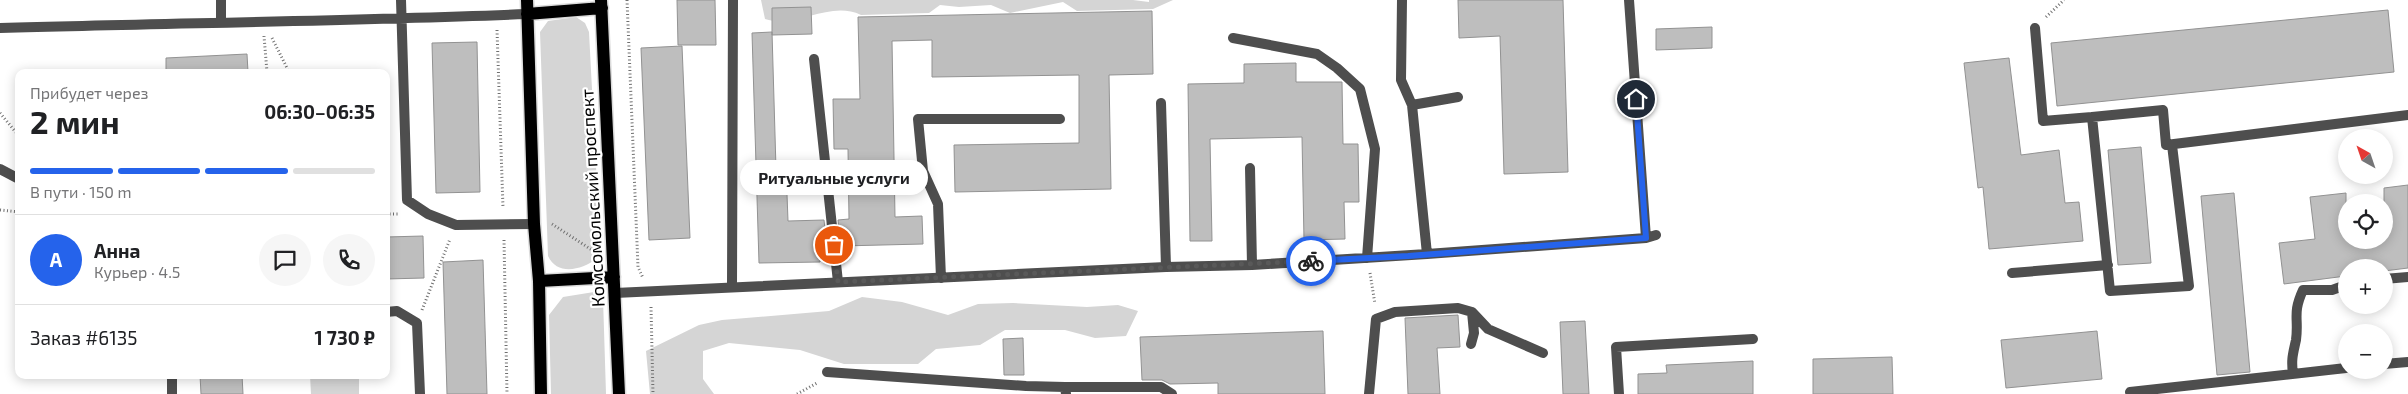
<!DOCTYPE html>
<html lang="ru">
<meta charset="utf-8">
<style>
:root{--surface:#fff;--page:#f6f6f6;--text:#202124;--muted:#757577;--line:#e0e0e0;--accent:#2563eb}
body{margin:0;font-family:"Exo 2",sans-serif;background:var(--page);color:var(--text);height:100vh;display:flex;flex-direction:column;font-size:19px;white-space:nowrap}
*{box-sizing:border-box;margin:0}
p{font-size:16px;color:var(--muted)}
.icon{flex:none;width:28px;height:28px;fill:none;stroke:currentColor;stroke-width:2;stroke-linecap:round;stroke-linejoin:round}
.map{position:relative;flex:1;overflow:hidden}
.sheet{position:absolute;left:15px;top:69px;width:375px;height:310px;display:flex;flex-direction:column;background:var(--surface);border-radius:10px;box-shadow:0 2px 12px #0003}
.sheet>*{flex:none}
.needle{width:32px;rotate:320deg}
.buttons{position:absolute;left:2338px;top:129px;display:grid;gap:10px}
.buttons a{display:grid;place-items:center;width:55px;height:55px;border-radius:50%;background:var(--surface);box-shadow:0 2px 12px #0003;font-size:25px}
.pin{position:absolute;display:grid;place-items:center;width:42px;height:42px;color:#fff;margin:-21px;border:2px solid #fff;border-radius:50%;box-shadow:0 1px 5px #0007}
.courier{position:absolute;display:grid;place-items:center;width:50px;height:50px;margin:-25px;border:4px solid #2563eb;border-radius:50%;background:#fff;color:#222;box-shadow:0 1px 6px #0007}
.bubble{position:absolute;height:35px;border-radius:18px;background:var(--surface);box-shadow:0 2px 12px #0003;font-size:16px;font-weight:700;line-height:35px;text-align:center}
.head em{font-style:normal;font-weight:700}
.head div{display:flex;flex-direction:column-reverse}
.head{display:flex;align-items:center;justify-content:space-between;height:85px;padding:0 15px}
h1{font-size:32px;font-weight:700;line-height:38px}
.bar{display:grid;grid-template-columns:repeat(4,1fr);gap:8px 5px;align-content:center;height:60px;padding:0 15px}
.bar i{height:6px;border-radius:4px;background:var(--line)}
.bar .current{background:var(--accent)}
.bar p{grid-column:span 4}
.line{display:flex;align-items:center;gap:12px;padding:0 15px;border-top:1px solid var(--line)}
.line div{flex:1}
.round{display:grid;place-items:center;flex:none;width:52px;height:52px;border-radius:26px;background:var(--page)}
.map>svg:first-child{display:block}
.green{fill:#d5d5d5}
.building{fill:#bebebe;stroke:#929292}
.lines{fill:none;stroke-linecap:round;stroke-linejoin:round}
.primary-casing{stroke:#dbdbdb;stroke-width:15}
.path{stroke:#707070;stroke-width:3;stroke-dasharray:1 2.5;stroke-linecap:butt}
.service{stroke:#4e4e4e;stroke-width:10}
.primary{stroke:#000;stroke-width:12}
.done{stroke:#595959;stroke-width:5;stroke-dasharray:0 9}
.route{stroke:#2563eb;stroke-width:6}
.labels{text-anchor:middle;stroke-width:4.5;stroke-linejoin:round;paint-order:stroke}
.street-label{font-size:18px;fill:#000;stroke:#fff}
</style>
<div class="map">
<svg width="2408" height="394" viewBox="0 0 2408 394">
<rect width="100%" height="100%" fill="#fff"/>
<path class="green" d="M761 0H1133L1149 2V0H1173L1153 9 1077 11 1063 2 1010 13 991 5 959 7 940 5 929 13 861 15C829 0 798 29 765 19Z
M576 17 585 23 589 32 599 224 596 259C582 270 557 276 548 256L540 32 548 21Z
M594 292 603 298 606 394H551L549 315 563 297Z
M862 297 902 302 948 315 978 304 1013 303 1087 307 1118 305 1138 311 1126 336 1095 338 1065 330H1005L980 345 936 349 918 364H844L800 350 729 343 703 351V379L714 394H650L646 351 699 325 722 320 829 311Z
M310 375H359V394H311Z"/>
<path class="building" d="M677 0H715L716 45H678Z
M1458 0H1563L1568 172 1504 174 1500 36 1459 38Z
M811 7 812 34 772 35V8Z
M2388 10 2394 72 2057 106 2051 43Z
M1152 11 1153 74 1109 75 1111 189 955 192 954 145 1079 143V75L932 77V40L892 41 895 217 922 216 923 244 841 246 838 220 849 219 848 149H834L833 99H860L858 17Z
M1712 27V48L1656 50V29Z
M772 32 776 169 786 168 788 221 824 220 827 247H820V262L759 263 752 33Z
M477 42 480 192 436 193 432 43Z
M682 46 690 238 649 240 641 48Z
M247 54 248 72H166V58Z
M2009 58 2021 155 2059 150 2065 203 2079 202 2083 241 1989 249 1983 187 1978 188 1964 63Z
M1296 63V82H1342L1343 144H1358L1359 202H1344L1345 239 1304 240 1302 137 1210 139 1212 241H1190L1188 84 1244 83V64Z
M2141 147 2151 263 2118 265 2108 150Z
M2408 185V268L2384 271V268H2346V276L2284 284 2279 243 2315 239 2310 197 2346 193V240H2384V188Z
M2234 193 2250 372 2217 375 2201 196Z
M423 236 424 278 386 279V237Z
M483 260 487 394H447L443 262Z
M1458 315 1460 347 1437 348 1440 394H1408L1405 318Z
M1585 321 1589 394H1563L1560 322Z
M1323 331 1325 394H1218V383L1170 384 1162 380H1142L1140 337Z
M2097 331 2102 379 2006 388 2001 340Z
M1023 338 1024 375H1004L1003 339Z
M1892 357 1893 394H1813V359Z
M1753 361V394H1638V374L1667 373 1666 365Z
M200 375H242L243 394H201Z"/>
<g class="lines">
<defs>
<path id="primary" d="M527 0 534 224 539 281 541 394
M601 0 619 394
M527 14 602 8
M539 281 614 277"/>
</defs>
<use href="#primary" class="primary-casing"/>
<path class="path" d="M627 0 638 267 643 278
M2046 17 2064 0
M497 30 503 208
M264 36 267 72
M272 38 289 72
M0 113 19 136
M0 210 19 212
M386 214H400
M552 224 595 252
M504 240 507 394
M1370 273 1375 304
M651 307 653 394
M422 310 450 239
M797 394 817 383"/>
<path class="service" d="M221 0V21
M401 0 407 200 428 214 456 225 534 224
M1629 0 1646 238
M0 28C176 23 352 21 527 14
M2035 28 2043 121 2092 117
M1233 38 1317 54 1337 68 1360 89 1375 149 1367 258
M814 59 838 282
M1161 103 1166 267
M1412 105 1458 97
M2172 145 2189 286 2110 291 2092 117 2163 110 2166 145 2408 115
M1250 168 1252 265
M0 169 19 179
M1427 254 1646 238 1656 235
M2012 273 2108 265
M941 278 938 204 923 171 918 119H1060
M2384 279 2408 277
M732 287 733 0
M615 293 1166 267 1252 265 1427 254 1412 105 1401 80 1402 0
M386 312 397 311 417 323 420 394
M1471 344 1474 333 1472 312
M2384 364 2408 362
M827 372 1026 386 1065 387
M2293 374C2291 359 2293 354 2296 340 2299 318 2292 314 2303 290H2332L2346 285
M2130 392 2346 368
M172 394V375
M1066 394 1065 387H1161L1172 394
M1369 394 1376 319 1395 312 1458 308 1472 312 1488 329 1543 353
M1619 394 1616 347 1753 339"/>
<use href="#primary" class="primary"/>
</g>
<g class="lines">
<path class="done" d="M834 245 838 282 1311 261"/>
<path class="route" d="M1311 261 1408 256 1646 238 1636 99"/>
</g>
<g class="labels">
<g class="street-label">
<text transform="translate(593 198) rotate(-93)" y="6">Комсомольский проспект</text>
</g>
</g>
</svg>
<div class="buttons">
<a><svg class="needle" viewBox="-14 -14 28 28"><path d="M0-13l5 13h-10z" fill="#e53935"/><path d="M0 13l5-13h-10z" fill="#757577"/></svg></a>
<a><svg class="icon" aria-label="locate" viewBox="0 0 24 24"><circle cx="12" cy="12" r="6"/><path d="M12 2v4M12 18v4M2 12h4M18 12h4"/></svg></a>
<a>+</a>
<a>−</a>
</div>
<div class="pin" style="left:834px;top:245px;background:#ea580c"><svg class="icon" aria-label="bag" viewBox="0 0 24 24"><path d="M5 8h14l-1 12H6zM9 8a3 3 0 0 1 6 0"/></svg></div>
<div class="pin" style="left:1636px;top:99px;background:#1f2937"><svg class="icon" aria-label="home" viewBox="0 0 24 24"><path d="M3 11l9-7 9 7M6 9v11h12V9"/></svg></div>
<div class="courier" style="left:1311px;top:261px"><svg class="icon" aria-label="bike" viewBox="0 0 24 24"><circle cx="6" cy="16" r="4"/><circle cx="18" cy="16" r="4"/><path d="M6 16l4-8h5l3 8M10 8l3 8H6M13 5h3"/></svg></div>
<div class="bubble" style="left:740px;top:160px;width:188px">Ритуальные услуги</div>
<section class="sheet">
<div class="head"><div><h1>2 мин</h1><p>Прибудет через</p></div><em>06:30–06:35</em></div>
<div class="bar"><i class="current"></i><i class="current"></i><i class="current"></i><i></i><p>В пути · 150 m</p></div>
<div class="line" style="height:90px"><b class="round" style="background:var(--accent);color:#fff">А</b><div><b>Анна</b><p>Курьер · 4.5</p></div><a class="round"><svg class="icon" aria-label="chat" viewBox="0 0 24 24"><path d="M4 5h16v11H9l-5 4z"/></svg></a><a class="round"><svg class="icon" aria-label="phone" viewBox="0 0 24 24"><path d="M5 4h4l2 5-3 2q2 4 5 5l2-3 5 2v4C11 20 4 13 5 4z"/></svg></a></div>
<div class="line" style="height:65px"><div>Заказ #6135</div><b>1 730 ₽</b></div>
</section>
</div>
